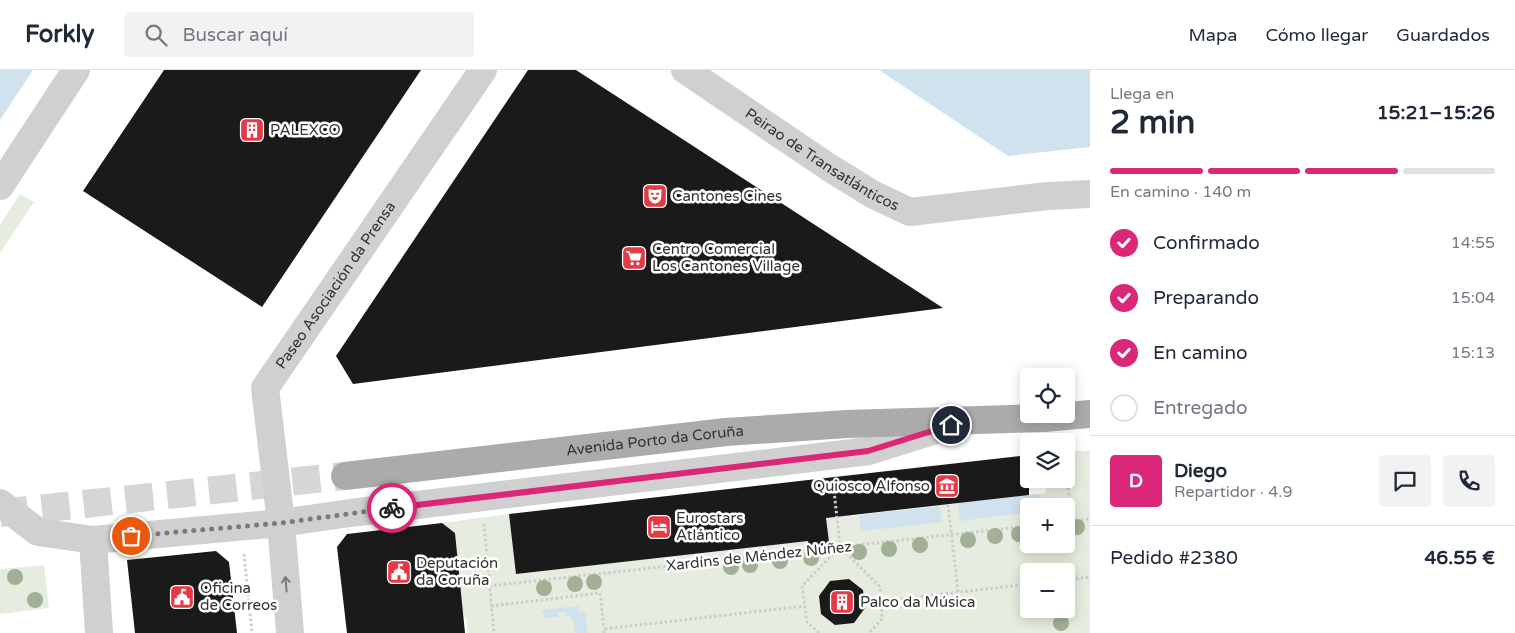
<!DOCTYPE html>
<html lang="es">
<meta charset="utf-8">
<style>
:root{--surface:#fff;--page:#f2f2f3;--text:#1f2937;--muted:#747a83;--line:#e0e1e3;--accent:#db2777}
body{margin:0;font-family:"Varela Round",sans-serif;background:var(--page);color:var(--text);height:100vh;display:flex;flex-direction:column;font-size:19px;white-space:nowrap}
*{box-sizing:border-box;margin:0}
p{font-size:16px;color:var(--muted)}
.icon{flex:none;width:28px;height:28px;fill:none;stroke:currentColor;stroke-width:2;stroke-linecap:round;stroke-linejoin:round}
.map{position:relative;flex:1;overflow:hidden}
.side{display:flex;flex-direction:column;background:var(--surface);width:425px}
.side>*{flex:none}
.fabs{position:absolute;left:1020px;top:298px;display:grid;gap:10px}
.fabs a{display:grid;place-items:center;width:55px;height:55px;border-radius:5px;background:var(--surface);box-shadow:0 2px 12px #0003;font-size:25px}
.pin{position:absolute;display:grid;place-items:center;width:42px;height:42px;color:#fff;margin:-21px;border:2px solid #fff;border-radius:50%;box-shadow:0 1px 5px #0007}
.courier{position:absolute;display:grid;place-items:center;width:50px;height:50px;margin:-25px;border:4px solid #db2777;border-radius:50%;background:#fff;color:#222;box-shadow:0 1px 6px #0007}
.headline em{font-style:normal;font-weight:800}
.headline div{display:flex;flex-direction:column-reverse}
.headline{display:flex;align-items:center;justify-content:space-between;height:85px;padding:0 20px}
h1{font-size:32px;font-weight:800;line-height:38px}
.bar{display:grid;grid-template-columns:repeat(4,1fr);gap:8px 5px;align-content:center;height:60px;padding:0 20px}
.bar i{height:6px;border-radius:4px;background:var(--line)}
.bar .current{background:var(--accent)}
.bar p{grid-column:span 4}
.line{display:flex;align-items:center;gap:12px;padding:0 20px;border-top:1px solid var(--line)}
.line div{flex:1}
.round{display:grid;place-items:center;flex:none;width:52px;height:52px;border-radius:5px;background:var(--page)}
ol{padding:0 20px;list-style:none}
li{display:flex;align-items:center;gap:15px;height:55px}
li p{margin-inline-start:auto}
li .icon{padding:5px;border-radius:50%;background:var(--accent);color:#fff;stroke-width:4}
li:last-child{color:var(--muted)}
li i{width:28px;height:28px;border:2px solid var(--line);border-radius:50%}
header{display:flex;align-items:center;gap:30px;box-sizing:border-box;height:70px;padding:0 25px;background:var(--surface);border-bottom:1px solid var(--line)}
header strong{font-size:24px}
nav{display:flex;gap:28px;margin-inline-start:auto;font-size:18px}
.search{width:350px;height:45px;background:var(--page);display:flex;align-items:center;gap:12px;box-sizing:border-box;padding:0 18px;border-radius:5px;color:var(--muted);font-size:19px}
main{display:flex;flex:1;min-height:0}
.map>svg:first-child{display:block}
.green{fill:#e6ecdf;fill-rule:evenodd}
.water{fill:#cfe2ee}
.building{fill:#1a1a1a}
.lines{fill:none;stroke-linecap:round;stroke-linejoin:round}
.major-tunnel{stroke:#d6d6d6;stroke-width:28;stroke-dasharray:28 14;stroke-linecap:butt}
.path{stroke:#cdcdcd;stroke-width:3;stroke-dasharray:2.5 2.5;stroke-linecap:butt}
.minor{stroke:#d0d0d0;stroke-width:28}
.major{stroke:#ababab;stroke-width:28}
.tree{fill:#a2b095}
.oneway{stroke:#7a7a7a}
.done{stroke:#7a7a7a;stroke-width:5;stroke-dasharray:0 9}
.route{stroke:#db2777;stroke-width:6}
.labels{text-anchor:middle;stroke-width:5;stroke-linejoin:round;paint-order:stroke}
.poi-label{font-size:15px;fill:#333;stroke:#fff;text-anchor:start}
.street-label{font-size:15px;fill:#333;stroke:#fff}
</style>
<header>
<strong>Forkly</strong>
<div class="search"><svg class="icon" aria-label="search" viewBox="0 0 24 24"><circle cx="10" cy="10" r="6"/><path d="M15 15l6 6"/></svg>Buscar aquí</div>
<nav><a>Mapa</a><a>Cómo llegar</a><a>Guardados</a></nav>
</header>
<main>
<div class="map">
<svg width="1090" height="563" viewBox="0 0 1090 563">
<rect width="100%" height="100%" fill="#fff"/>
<path class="green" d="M20 124 34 132 0 183V155Z
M1090 380V563H468L466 547H463L455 463 442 453 509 444 517 504 809 471 802 411 847 405 852 446 1046 423 1045 409H1066V381H1086ZM1029 436H1066V474H1029ZM1029 501H1066V539H1029Z
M44 495 49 538 0 544V499Z"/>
<path class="water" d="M0 0H33L0 50Z
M879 0H1090V77L1008 86Z
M1039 424 1040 436H1029V442L960 451 958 433Z
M940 436 942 452 861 461 859 445Z
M578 536 579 543 585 542 588 563H575L573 551H571L570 546H565V542H558V547L544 548 542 540Z"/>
<path class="building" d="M164 0H421L262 237 83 121Z
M528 0H576L943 238 353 314 336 286Z
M1029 385V425L826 448 830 480 810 483 808 471 516 504 509 444Z
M442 453 455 463 465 563H347L337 477 347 464Z
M216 481 229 492 237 563H135L127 490Z
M849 509 863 520 865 538 854 553 835 555 821 544 819 526 830 511Z"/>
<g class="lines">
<path class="major-tunnel" d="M0 443 345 406"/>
<path class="path" d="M1066 398 1072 451
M833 411 840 477 880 517 882 549 869 563
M948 435 958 522
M1066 452 1090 449
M484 454 494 563
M244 484 252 563
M1066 510 1090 507
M489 516 1029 456
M881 531 1029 514
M491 536 600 523 604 559
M604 563V559L805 536
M819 563 807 552 802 516 840 477"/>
<g class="minor">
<path id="s1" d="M685 0 830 98 872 124 910 142 1048 126 1090 124"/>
<path d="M0 116 76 0"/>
<path d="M0 433 38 462 93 470 281 453 350 443 869 381 952 355"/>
<path d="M93 470 99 563"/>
<path id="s2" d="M290 563 281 453 265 318 483 0"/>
</g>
<path class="major" id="s3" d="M345 406 726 362 847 354 1044 348 1090 344"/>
</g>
<g class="tree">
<circle cx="1077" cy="457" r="8"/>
<circle cx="1019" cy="464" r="8"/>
<circle cx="995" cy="466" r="8"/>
<circle cx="968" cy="470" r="8"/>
<circle cx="920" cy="475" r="8"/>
<circle cx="889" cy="479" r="8"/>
<circle cx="859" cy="482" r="8"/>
<circle cx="811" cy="488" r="8"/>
<circle cx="780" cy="491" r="8"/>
<circle cx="750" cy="495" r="8"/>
<circle cx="731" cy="497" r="8"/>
<circle cx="15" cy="507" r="8"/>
<circle cx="594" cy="512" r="8"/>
<circle cx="575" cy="514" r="8"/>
<circle cx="544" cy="518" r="8"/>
<circle cx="35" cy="530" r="8"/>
<circle cx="1061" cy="553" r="8"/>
</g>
<defs><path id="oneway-shaft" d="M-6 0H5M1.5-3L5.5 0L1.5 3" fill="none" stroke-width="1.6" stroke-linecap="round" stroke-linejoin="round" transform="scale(1.25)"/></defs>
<use class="oneway" href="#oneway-shaft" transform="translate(286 514) rotate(-95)"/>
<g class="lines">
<path class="done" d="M131 466 281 453 392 438"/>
<path class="route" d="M392 438 868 381 951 355"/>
</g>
<defs>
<symbol id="building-square" viewBox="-11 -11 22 22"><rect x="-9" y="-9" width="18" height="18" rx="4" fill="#e63946" stroke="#fff"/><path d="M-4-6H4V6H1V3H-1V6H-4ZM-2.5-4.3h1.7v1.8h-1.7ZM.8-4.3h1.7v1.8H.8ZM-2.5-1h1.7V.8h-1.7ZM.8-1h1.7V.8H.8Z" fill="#fff"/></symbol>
<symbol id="theatre-square" viewBox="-11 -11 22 22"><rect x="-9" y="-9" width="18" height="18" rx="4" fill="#e63946" stroke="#fff"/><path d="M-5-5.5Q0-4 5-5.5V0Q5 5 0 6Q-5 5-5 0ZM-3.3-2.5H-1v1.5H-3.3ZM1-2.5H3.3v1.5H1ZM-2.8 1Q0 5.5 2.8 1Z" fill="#fff"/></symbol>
<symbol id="supermarket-square" viewBox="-11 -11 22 22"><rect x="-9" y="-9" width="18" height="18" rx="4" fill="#e63946" stroke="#fff"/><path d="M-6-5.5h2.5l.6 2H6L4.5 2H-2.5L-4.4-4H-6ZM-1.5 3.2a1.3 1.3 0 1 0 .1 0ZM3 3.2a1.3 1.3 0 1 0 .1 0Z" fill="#fff"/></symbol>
<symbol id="museum-square" viewBox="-11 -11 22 22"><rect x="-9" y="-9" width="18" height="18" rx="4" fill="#e63946" stroke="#fff"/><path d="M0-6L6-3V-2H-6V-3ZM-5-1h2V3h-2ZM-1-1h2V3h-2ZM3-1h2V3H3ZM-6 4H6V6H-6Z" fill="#fff"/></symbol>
<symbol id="hotel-square" viewBox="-11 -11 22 22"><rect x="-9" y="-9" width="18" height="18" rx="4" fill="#e63946" stroke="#fff"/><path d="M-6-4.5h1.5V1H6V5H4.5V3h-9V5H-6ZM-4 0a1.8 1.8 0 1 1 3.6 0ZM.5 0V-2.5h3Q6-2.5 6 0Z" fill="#fff"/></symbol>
<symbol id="civic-square" viewBox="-11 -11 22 22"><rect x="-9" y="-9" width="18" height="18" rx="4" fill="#e63946" stroke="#fff"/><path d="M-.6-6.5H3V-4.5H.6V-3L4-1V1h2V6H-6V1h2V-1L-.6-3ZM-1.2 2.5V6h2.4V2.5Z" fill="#fff"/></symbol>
</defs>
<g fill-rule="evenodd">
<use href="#building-square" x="238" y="46" width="28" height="28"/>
<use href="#theatre-square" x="641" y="112" width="28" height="28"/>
<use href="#supermarket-square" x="620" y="174" width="28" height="28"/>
<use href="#museum-square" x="933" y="402" width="28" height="28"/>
<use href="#hotel-square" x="645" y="443" width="28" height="28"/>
<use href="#civic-square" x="385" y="488" width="28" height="28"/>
<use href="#civic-square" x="168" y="513" width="28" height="28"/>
<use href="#building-square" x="828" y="518" width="28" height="28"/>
</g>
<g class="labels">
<g class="poi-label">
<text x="270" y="65">PALEXCO</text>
<text x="672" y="131">Cantones Cines</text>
<text x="652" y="184">Centro Comercial<tspan x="652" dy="17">Los Cantones Village</tspan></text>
<text x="930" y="421" text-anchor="end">Quiosco Alfonso</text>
<text x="676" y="453">Eurostars<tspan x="676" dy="17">Atlántico</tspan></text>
<text x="416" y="498">Deputación<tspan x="416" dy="17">da Coruña</tspan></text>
<text x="200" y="523">Oficina<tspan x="200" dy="17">de Correos</tspan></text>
<text x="860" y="537">Palco da Música</text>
</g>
<g class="street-label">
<text dy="5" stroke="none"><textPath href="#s1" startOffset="164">Peirao de Transatlánticos</textPath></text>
<text dy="5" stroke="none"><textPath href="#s2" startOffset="371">Paseo Asociación da Prensa</textPath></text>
<text dy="5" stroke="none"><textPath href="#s3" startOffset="312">Avenida Porto da Coruña</textPath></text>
<text transform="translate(759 486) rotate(-6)" y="5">Xardíns de Méndez Núñez</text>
</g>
</g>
</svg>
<div class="fabs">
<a><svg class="icon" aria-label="locate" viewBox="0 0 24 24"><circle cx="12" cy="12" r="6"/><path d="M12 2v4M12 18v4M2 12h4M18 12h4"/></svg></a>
<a><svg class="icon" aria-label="layers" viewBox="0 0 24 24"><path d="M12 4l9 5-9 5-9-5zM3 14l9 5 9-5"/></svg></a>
<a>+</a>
<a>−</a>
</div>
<div class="pin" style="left:131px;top:466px;background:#ea580c"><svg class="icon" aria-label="bag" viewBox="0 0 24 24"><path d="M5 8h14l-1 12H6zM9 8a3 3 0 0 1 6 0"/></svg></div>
<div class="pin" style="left:951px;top:355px;background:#1f2937"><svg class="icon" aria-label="home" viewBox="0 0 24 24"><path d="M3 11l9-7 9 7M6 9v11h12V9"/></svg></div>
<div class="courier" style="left:392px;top:438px"><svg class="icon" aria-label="bike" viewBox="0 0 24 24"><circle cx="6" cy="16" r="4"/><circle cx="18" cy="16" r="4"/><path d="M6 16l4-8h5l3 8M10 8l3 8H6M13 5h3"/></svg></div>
</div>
<section class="side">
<div class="headline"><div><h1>2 min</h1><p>Llega en</p></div><em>15:21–15:26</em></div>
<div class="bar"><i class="current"></i><i class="current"></i><i class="current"></i><i></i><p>En camino · 140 m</p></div>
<ol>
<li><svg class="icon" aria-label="check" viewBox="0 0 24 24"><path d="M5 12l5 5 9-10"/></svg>Confirmado<p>14:55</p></li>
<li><svg class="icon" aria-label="check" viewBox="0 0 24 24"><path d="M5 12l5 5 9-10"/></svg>Preparando<p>15:04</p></li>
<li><svg class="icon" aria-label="check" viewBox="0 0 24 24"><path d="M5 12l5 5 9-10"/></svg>En camino<p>15:13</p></li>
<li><i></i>Entregado</li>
</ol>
<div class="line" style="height:90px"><b class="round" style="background:var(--accent);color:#fff">D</b><div><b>Diego</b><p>Repartidor · 4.9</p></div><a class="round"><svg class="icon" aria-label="chat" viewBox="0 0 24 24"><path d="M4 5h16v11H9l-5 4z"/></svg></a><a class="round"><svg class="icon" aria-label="phone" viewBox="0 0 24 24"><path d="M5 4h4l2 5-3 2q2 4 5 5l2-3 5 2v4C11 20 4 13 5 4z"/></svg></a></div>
<div class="line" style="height:65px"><div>Pedido #2380</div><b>46.55 €</b></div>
</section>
</main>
